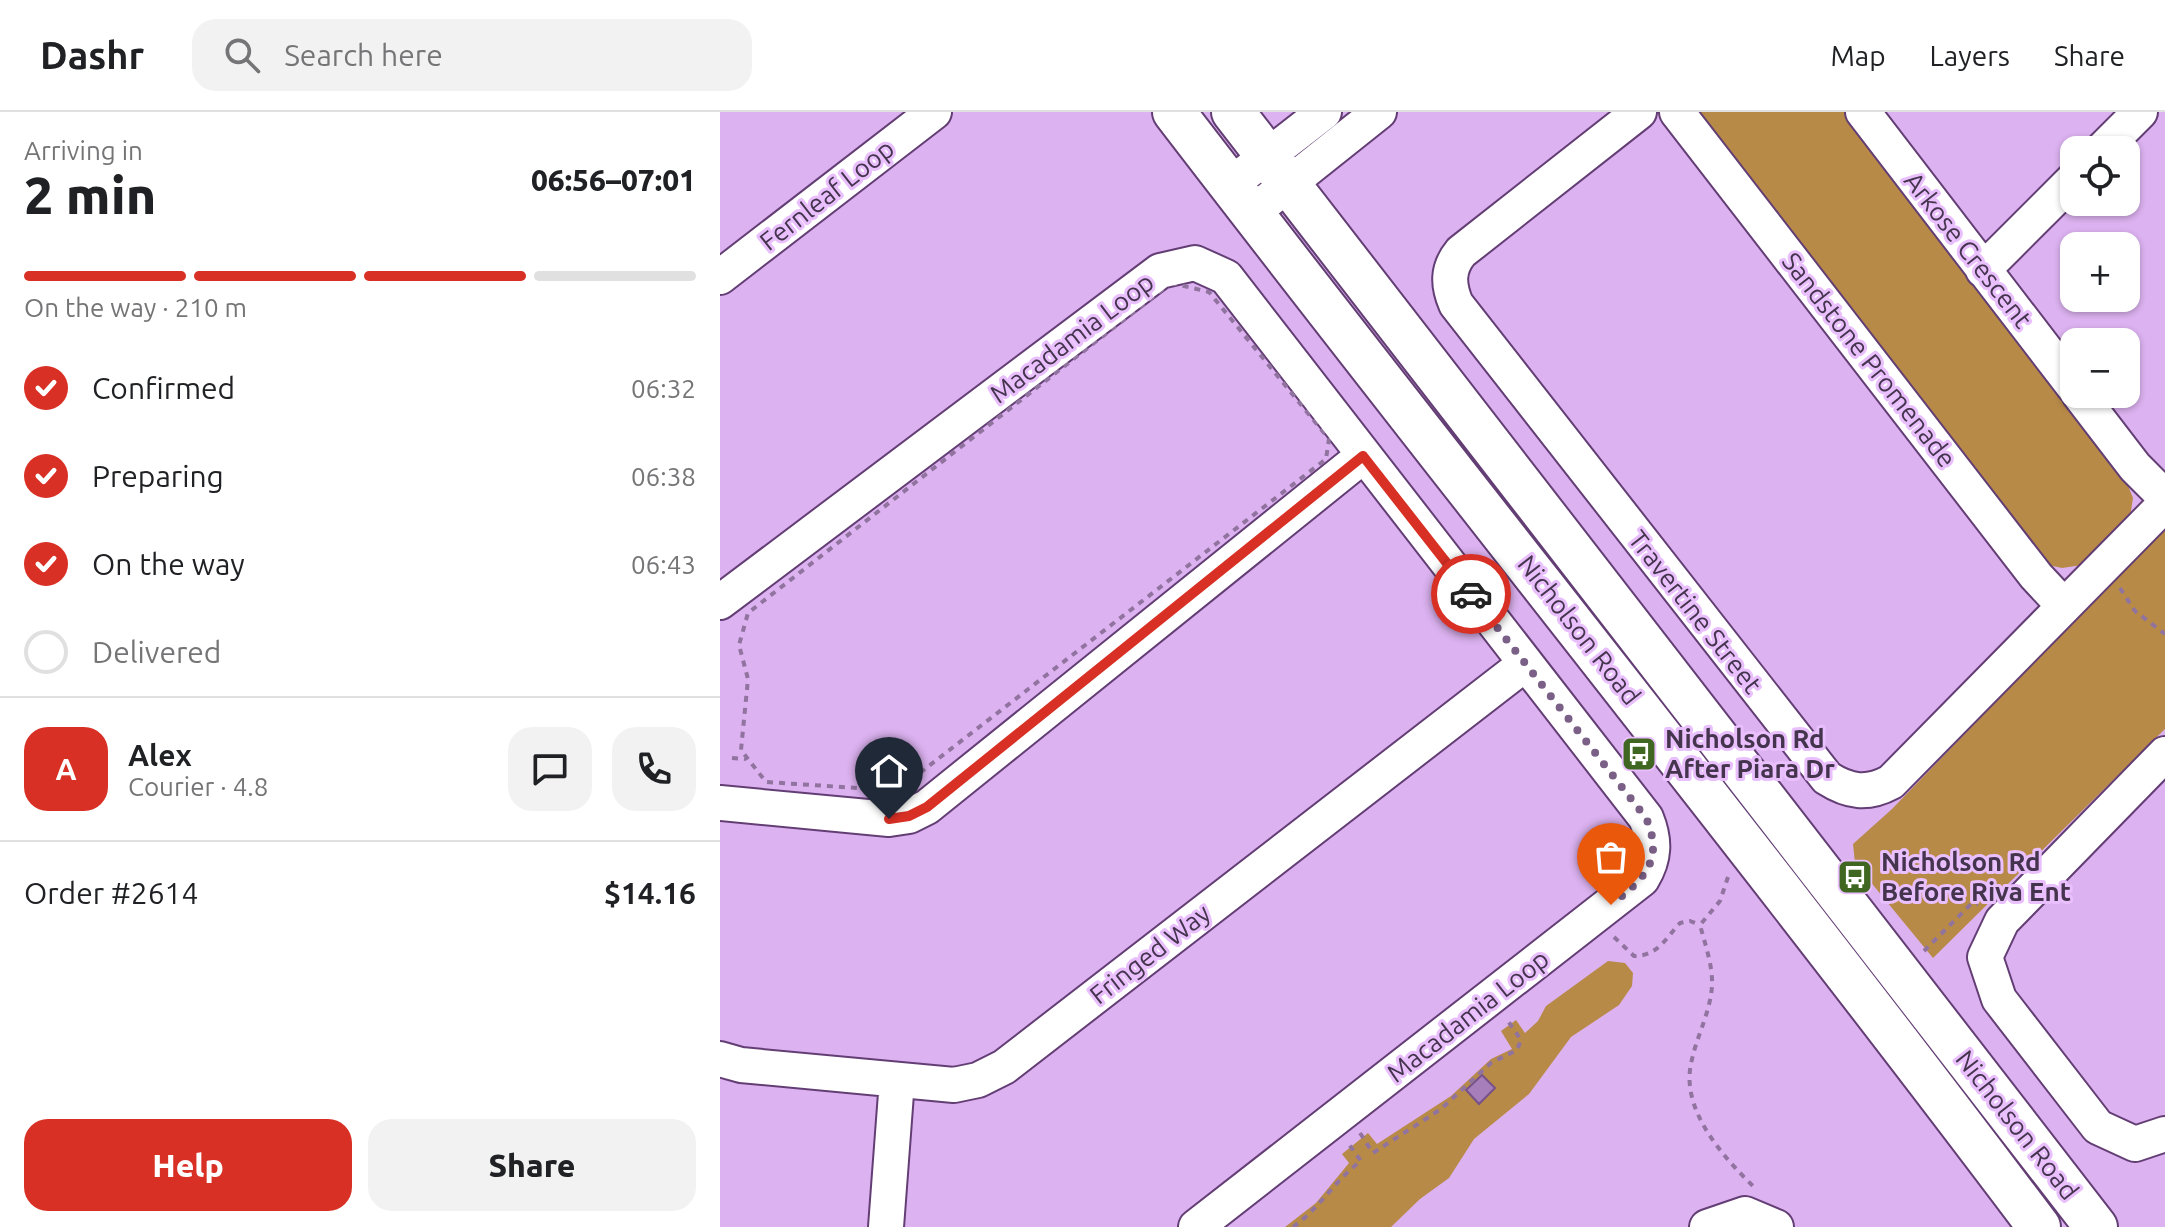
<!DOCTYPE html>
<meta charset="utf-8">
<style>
:root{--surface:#fff;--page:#f2f2f2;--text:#202124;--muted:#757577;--line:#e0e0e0;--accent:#d93025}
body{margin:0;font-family:Ubuntu,sans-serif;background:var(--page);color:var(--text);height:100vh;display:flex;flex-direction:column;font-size:30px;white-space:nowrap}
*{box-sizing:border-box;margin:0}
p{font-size:26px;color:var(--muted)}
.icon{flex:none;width:44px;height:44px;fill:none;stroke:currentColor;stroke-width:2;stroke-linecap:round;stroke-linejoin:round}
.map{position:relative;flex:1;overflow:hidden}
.details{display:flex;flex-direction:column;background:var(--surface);width:720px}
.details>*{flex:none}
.controls{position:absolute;left:1340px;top:24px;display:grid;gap:16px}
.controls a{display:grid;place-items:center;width:80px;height:80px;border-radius:16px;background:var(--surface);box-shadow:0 2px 6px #0004;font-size:40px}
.pin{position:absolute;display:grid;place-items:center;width:68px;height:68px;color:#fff;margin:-82px -34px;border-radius:50% 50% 50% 0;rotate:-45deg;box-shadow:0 0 8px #0007}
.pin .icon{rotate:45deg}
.courier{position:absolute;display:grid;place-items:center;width:80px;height:80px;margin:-40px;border:6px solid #d93025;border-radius:50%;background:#fff;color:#222;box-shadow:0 2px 10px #0007}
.headline em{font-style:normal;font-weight:800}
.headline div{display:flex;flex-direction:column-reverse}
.headline{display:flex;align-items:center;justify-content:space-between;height:136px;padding:0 24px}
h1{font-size:52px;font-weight:800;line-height:60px}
.bar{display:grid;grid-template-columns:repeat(4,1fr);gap:12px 8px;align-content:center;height:96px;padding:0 24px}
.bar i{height:10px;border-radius:6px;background:var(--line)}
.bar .active{background:var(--accent)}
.bar p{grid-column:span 4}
.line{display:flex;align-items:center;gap:20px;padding:0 24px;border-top:2px solid var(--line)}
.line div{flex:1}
.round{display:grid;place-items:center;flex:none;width:84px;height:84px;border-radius:24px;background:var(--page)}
ol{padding:0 24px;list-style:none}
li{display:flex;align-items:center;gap:24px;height:88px}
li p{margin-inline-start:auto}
li .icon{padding:8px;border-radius:50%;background:var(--accent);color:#fff;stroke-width:4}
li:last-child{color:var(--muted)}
li i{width:44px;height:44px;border:4px solid var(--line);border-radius:50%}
.button{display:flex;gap:16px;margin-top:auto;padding:16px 24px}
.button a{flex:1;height:92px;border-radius:24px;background:var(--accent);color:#fff;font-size:32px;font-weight:800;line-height:92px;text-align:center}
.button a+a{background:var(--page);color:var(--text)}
header{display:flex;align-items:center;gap:48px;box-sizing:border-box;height:112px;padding:0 40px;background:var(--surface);border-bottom:2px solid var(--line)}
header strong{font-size:38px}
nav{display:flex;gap:44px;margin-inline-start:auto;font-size:28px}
.search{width:560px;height:72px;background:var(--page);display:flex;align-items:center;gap:20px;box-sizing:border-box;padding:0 28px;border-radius:24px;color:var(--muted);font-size:30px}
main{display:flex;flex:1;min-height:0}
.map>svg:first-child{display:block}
.green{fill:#b88a48}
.building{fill:#a67eb9;stroke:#775189;stroke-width:2}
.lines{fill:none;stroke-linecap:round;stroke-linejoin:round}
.minor-casing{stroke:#633e74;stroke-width:38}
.major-casing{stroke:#633e74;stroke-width:46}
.path{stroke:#91739f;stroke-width:4;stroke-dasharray:6 6;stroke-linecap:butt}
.minor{stroke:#fff;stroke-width:34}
.major{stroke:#fff;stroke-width:42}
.done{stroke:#7a6086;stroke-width:8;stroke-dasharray:0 14.4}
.route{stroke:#d93025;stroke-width:10}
.labels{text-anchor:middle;stroke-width:6;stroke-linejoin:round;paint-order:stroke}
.street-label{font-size:26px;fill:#45344d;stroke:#e9bffd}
.poi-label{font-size:26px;font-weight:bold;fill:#45344d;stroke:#e9bffd;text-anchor:start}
</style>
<header>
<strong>Dashr</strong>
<div class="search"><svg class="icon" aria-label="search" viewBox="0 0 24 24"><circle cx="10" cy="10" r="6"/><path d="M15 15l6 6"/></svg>Search here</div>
<nav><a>Map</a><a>Layers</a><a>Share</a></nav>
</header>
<main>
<section class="details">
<div class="headline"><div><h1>2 min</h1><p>Arriving in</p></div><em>06:56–07:01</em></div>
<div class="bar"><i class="active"></i><i class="active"></i><i class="active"></i><i></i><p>On the way · 210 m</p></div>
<ol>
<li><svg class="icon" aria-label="check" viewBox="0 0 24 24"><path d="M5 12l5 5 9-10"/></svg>Confirmed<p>06:32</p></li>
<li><svg class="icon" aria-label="check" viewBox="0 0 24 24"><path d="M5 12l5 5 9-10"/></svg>Preparing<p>06:38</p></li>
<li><svg class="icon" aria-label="check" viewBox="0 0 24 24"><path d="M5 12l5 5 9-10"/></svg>On the way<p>06:43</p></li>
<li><i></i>Delivered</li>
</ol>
<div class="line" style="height:144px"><b class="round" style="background:var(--accent);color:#fff">A</b><div><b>Alex</b><p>Courier · 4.8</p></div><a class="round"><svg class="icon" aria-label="chat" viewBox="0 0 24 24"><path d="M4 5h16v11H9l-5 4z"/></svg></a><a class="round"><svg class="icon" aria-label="phone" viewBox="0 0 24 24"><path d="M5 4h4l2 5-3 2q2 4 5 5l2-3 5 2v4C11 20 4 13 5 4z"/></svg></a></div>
<div class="line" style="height:104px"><div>Order #2614</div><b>$14.16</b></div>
<div class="button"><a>Help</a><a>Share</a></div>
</section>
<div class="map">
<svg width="1445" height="1115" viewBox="0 0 1445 1115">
<rect width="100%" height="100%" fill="#dcb2f0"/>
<path class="green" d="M972 0H1126L1400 354 1413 386 1410 405 1362 453 1342 456 1328 453Z
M1445 415V617L1213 846 1135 751 1133 732 1172 697Z
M888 849 905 851 913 861 912 874 899 893 851 925 809 982 754 1027 729 1066 700 1087 671 1115H565L596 1091 629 1051 622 1042 648 1021 657 1032 731 984 771 947 792 937 781 919 796 908 805 921 818 909 826 894Z"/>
<path class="building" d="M762 963 775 976 759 992 746 978Z"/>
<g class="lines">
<defs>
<path id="minor" d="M919 0 741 140C727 157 728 173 736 192L1107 666C1129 680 1147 683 1171 670L1445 392
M957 0 1316 464 1344 494
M1143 0 1354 275
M1382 38 1420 0
M510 73 604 0
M532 101 659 0
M1263 158 1354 67
M0 165 214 0
M1359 282 1415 355 1445 385
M0 490 440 159 475 151 506 165 926 706C935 728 935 746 922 767L476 1115
M1445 642 1282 809 1265 845 1279 887 1378 1015 1415 1032 1445 1022
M0 691 169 707 189 704 207 695 643 344
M0 947 21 953 234 973 258 968 284 955 805 552
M166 1115 177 968
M987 1115 1025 1102 1056 1115"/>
<path id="major" d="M454 0C740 373 1036 739 1319 1115
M513 0 1376 1115"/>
</defs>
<use href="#minor" class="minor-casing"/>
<use href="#major" class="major-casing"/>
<path class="path" d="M451 171 489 180 609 327 606 347 201 660 153 677 46 670 21 638 28 567 19 533 28 501Z
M1400 476 1415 499 1445 522
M12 646 26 647
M1008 765 1000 789 980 813C985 832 993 854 992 874 990 902 976 925 971 952 961 998 1003 1045 1034 1075
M894 825 914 844C938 844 946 826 960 811L970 809 980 813
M1204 839 1251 792H1258
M640 1021 653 1041 721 997 771 951 797 938 801 928 786 906
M573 1115C599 1097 615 1068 641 1049L628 1031"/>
<use href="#minor" class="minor"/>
<use href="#major" class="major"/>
</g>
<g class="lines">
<path class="done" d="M751 482 926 706C945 750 923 767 891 793"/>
<path class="route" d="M169 707 189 704 207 695 643 344 751 482"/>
</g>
<defs>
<symbol id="bus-square" viewBox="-11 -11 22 22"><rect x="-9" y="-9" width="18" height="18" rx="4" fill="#3f6722" stroke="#e9bffd"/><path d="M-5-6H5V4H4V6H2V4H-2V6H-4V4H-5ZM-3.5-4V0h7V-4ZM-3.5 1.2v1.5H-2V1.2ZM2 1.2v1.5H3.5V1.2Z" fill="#fff"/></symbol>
</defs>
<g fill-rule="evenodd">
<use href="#bus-square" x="899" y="622" width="40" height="40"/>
<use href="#bus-square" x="1115" y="745" width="40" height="40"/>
</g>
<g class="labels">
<g class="street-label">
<text transform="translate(107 83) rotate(-38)" y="9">Fernleaf Loop</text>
<text transform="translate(1248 138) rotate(52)" y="9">Arkose Crescent</text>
<text transform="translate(352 226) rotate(-37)" y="9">Macadamia Loop</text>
<text transform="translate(1149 248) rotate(52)" y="9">Sandstone Promenade</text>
<text transform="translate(975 500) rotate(52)" y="9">Travertine Street</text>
<text transform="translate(859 518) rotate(52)" y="9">Nicholson Road</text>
<text transform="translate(430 842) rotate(-38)" y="9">Fringed Way</text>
<text transform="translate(748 904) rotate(-38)" y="9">Macadamia Loop</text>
<text transform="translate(1297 1013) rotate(52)" y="9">Nicholson Road</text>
</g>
<g class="poi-label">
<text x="945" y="636">Nicholson Rd<tspan x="945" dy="30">After Piara Dr</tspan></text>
<text x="1161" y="759">Nicholson Rd<tspan x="1161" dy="30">Before Riva Ent</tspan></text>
</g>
</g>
</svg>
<div class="controls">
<a><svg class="icon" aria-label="locate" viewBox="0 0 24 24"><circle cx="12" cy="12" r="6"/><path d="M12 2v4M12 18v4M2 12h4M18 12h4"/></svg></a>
<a>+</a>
<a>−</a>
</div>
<div class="pin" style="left:891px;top:793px;background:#ea580c"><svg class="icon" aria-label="bag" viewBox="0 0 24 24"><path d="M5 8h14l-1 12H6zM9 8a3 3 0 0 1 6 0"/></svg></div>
<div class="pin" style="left:169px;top:707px;background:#1f2937"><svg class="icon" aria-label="home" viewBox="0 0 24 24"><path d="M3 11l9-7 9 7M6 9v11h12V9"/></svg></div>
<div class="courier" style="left:751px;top:482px"><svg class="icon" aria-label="car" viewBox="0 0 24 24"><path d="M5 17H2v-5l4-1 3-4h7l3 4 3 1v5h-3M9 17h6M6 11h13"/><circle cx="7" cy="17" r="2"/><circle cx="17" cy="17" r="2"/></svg></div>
</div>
</main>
